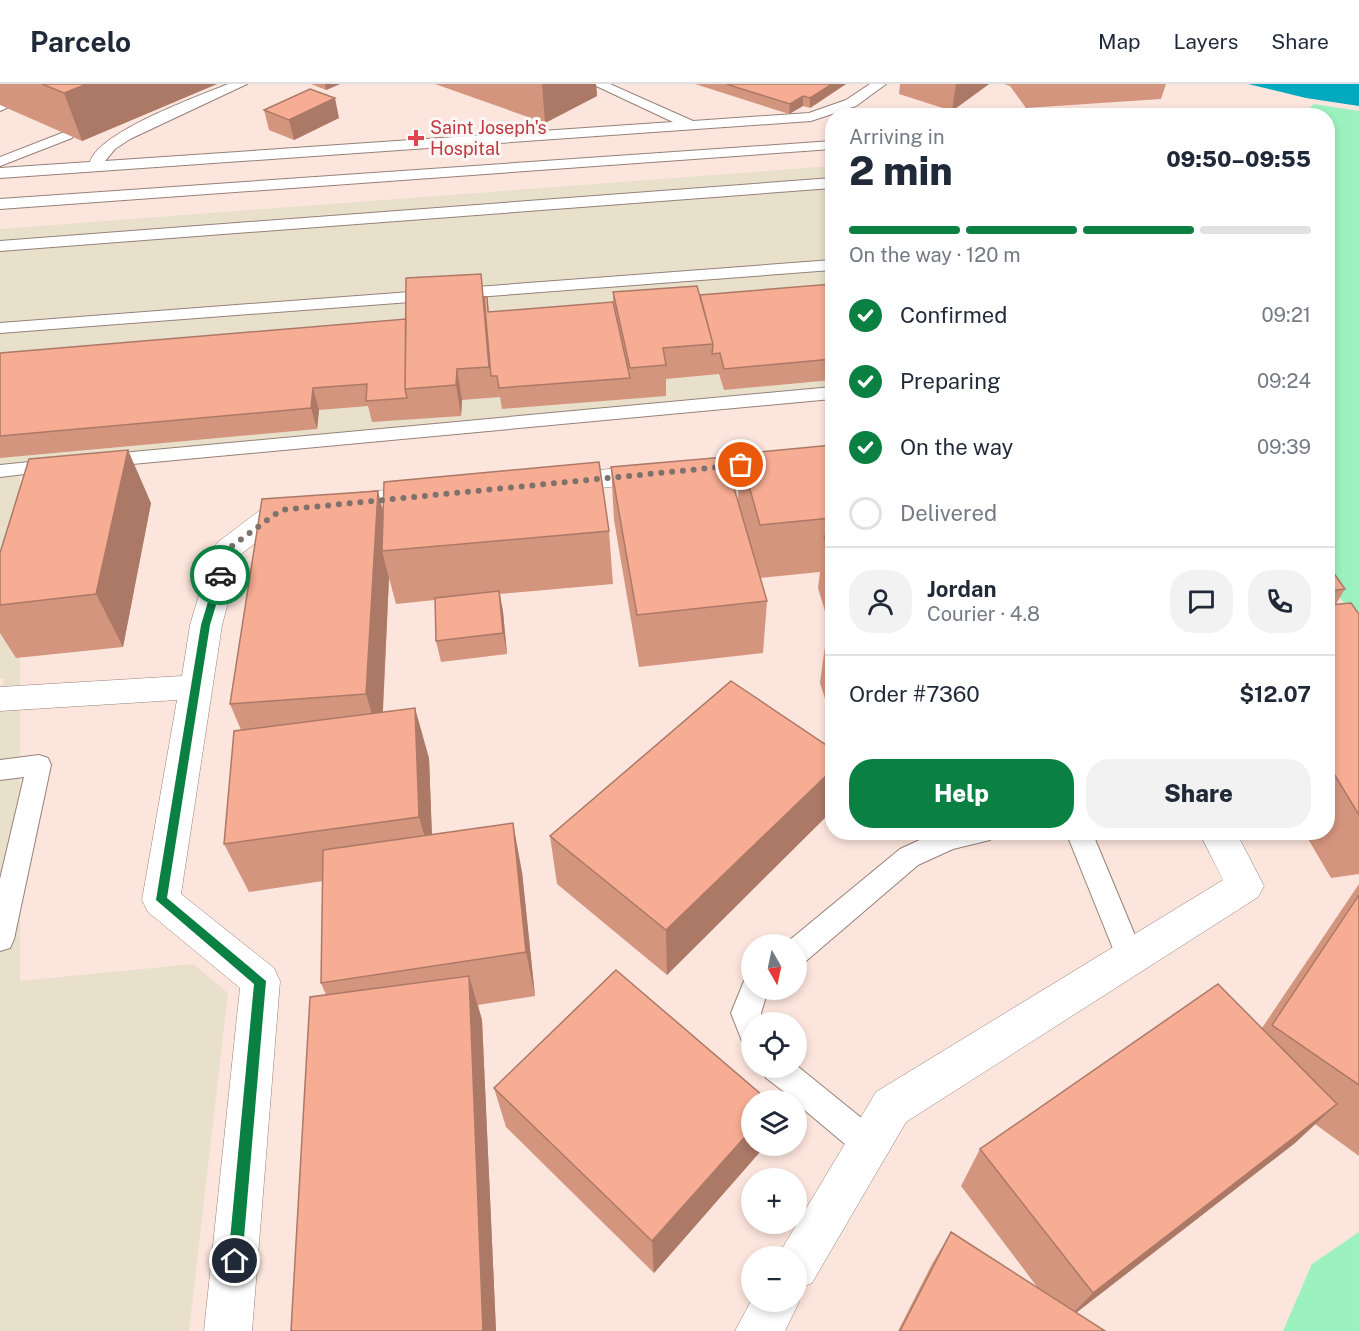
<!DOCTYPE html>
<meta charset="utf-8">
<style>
:root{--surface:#fff;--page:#f2f2f3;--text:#1f2937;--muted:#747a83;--line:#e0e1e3;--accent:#0b8043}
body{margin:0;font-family:"Public Sans",sans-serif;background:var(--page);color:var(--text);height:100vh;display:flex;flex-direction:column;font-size:22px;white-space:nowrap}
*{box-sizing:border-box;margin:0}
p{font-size:20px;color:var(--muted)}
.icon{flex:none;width:33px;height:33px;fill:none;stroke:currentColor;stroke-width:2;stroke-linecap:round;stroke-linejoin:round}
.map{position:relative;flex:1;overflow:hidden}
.panel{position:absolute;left:825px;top:24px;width:510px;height:732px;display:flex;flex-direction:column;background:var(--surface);border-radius:24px;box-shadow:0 3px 9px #0003}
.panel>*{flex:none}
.needle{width:39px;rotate:171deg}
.tools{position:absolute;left:741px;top:850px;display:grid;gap:12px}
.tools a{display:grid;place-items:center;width:66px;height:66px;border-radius:50%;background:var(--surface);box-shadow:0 3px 9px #0003;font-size:30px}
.pin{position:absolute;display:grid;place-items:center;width:51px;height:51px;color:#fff;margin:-26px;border:3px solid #fff;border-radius:50%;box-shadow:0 2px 6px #0007}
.courier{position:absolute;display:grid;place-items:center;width:60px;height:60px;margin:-30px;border:4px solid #0b8043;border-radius:50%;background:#fff;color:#222;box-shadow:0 2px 8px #0007}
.overview em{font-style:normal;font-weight:800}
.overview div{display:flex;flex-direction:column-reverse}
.overview{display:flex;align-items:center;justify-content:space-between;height:102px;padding:0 24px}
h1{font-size:39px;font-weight:800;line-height:45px}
.bar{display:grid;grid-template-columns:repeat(4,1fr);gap:9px 6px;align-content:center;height:72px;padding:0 24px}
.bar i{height:8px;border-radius:4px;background:var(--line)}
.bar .on{background:var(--accent)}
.bar p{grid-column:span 4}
.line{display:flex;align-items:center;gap:15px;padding:0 24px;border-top:2px solid var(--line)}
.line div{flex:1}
.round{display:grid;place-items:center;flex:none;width:63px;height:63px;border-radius:24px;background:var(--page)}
ol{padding:0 24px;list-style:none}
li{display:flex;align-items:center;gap:18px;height:66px}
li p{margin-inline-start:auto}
li .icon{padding:6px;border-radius:50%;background:var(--accent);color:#fff;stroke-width:4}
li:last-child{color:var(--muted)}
li i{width:33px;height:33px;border:3px solid var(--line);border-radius:50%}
.action{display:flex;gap:12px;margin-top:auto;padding:12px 24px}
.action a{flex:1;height:69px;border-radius:24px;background:var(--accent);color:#fff;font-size:24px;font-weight:800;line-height:69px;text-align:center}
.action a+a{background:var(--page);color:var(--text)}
header{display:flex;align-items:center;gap:36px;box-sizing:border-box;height:84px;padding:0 30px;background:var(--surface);border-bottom:2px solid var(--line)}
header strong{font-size:28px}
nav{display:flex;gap:33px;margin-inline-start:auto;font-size:21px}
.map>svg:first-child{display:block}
.commercial{fill:#e9e0cb}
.green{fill:#9cf2bf}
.water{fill:#03a9bf}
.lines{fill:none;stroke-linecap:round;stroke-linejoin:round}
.lane-casing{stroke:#968179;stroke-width:2}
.street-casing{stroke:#968179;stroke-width:1}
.lane{fill:#fff;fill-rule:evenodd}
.street{fill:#fff;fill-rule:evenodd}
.wall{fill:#d4957e}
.shaded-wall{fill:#ac7967}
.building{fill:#f6ad93;stroke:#ac7967;stroke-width:1.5}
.route{fill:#0b8043}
.done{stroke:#7f716c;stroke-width:6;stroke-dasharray:0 10.8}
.health-dot{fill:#e0444e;stroke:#fcf7f5;stroke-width:2}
.labels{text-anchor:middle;stroke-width:6;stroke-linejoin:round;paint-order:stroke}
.far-health-label{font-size:18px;fill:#be3a42;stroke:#fcf7f5;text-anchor:start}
</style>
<header>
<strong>Parcelo</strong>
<nav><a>Map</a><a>Layers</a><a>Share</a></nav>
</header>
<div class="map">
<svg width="1359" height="1247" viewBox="0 0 1359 1247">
<rect width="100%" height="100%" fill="#fce5dd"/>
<path class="commercial" d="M832 82V312L20 389V897L193 880 228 909 189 1247H0V614L4 595H0V145Z"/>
<path class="green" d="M1314 20 1359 27V540L1328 497V32H1300Z
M1359 1148V1247H1283L1312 1180Z"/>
<path class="water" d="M1248 0H1359V22L1306 14Z"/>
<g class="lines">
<defs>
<path id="lane" d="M228 0H247L130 55 115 65 105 77 673 38 592 0H610L693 37 809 29 846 16 870 0H886L856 22 811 37 0 94V84L90 78C100 47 197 13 228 0Z
M4 18 11 22 0 27V19Z
M67 47 74 51 72 54 0 82V73Z
M832 57V65L0 125V115Z
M832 94V104L0 167V157Z
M832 176V186L0 249V239Z
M832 303V315L100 383 93 381 90 377 93 373 100 371Z
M59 375 66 377 69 381 66 385 0 393V381Z
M39 671 48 674 51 681 14 855 10 864 0 867V795L24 693 0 696V676Z
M937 748H994L990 756 953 765 918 781 806 877 796 880V861H785L786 859 900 765Z
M1066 748H1092L1144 873 1140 882 1130 886 1120 882Z
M752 894V906H768L761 929 764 939H752V961L742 957 731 929 744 897Z
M796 981 880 1049 885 1060 880 1071 869 1076 858 1071 796 1019V1017L766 994 762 984H796Z"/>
<path id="street" d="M832 364V382L557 408 547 405 543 399 547 393 557 390Z
M428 402 438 405 442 411 438 417 288 434 241 470 222 541 181 810 274 884 280 897 252 1247H204L240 904 148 828 142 816 177 616 0 627V603L182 592 190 541 213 465 218 458 271 418 281 416Z
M1199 748H1236L1264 802 1258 813 906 1038 812 1199 796 1206V1173H777L876 1008 1223 796Z
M796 1211 799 1218 785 1247H735L752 1215V1218H796Z"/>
</defs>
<use href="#lane" class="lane-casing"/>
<use href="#street" class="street-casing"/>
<use href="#lane" class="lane"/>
<use href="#street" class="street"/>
</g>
<path class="wall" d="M0 0H217L82 57 0 21Z
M311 0H340L326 6Z
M435 0H596L597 12 545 39Z
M695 0H846L810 24 803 22 789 30Z
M900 0H989L952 27 899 10Z
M1004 0H1166L1161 15 1026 24 1010 2Z
M264 26 339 34 294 56 269 46Z
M832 200V296L724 306 719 290 666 295V312L502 325 500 313 462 316 461 332 372 338 368 322 319 326 317 345 0 374V269L406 235 487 213 489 228 613 218V208L700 211Z
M832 361V637L820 599 827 547H831L818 504 820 488 760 494 767 517 763 569 639 583 614 436 611 383 738 416 740 370Z
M151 419 123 563 16 574 0 549V469Z
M383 430 609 447 613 500 500 510 503 528 507 570 441 578 436 557 435 516 396 520 389 494 383 628 429 674 432 751 522 788 535 912 478 921 482 936 496 1247H291L326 911 321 899 323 797 249 808 224 760 241 646 230 620Z
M1328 481 1345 505 1336 520 1359 530V790L1331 794 1304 748H1328Z
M832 665 667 891 557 800 550 752Z
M1359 800V1072L1315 1040 1295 1059 1076 1229 1105 1247H898L932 1180 951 1148 1038 1204 961 1102 980 1065 1262 944Z
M494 1004 752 1062H765L654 1189 506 1043Z"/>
<path class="shaded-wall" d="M87 0H217L82 57 64 9Z
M325 0H340L326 6Z
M542 0H596L597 12 545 39Z
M832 0H846L810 24V14Z
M956 0H989L952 27Z
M803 12V22L789 30 790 20Z
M335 14 339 34 294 56 289 36Z
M457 285 462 316 461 332 456 301Z
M313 304 319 326 317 345 311 324Z
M128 366 151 419 123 563 96 510Z
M378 407 391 459 382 467 389 494 381 661 366 610Z
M499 507 503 528 507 570 503 549Z
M415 624 429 674 433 781 419 733Z
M832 686V727L667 891 666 846Z
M513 739 522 788 535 912 526 868Z
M469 892 482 936 496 1247H483Z
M1337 1020 1295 1059 1064 1238 1093 1209Z
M752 1045V1062H765L654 1189 652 1157Z"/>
<path class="building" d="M42 0H87L64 9Z
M726 0H832L810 14 803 12 790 20Z
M310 5 335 14 289 36 264 26Z
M481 190 489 283 457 285 456 301 405 305 406 194Z
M832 200V275L724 285 720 269 712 270 713 260 700 211Z
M697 202 713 260 663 264 666 281 630 284 613 208Z
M484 213H487L488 228 613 218 630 294 499 304 497 292H491Z
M406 235 405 305 407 314 366 317 367 300 313 304 311 324 0 352V269Z
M832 361V434L760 441 740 370Z
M128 366 96 510 0 521V469L29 375Z
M725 373 767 517 637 531 611 383Z
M599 378 609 447 382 467 384 398Z
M378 407 366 610 230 620 262 415Z
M832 451V478L824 452Z
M1328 481 1345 505 1328 507Z
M499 507 503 549 436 557 435 514Z
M1351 519 1359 530V731L1328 680V521Z
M832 546V563L827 547Z
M731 597 832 665V686L666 846 550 752Z
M415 624 419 733 224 760 234 647Z
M513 739 526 868 321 899 323 766Z
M1359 811V1001L1272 941Z
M616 886 769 1017H752V1045L652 1157 494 1004Z
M469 892 483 1247H291L310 913Z
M1218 900 1337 1020 1093 1209 980 1065Z
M951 1148 1105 1247H900Z"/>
<path class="route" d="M220 487 225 491 210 541 167 814 266 897 242 1177 240 1182 235 1184 230 1182 228 1177 254 900 156 816 201 541 216 491Z"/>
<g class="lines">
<path class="done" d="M220 491 228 465 281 426 741 381"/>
</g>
<path class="health-dot" d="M413 45h6v6h6v6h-6v6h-6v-6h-6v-6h6z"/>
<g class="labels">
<g class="far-health-label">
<text x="430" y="50">Saint Joseph's<tspan x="430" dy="21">Hospital</tspan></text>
</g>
</g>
</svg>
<div class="tools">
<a><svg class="needle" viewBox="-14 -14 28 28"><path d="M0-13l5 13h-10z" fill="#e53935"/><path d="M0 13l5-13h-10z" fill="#747a83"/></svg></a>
<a><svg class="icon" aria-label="locate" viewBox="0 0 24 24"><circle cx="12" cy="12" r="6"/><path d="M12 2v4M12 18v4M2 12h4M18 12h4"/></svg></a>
<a><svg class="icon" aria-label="layers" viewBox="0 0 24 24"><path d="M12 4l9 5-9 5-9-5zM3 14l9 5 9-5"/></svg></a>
<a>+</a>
<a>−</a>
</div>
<div class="pin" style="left:741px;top:381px;background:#ea580c"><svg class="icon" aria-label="bag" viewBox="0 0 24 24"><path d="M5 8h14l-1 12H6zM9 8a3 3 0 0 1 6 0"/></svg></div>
<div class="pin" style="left:235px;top:1177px;background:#1f2937"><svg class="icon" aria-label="home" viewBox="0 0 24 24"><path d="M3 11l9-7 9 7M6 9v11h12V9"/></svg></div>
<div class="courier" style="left:220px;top:491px"><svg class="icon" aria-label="car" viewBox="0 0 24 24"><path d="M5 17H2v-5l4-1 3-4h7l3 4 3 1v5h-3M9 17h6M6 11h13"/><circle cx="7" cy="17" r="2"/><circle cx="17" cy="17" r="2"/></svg></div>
<section class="panel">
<div class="overview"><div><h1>2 min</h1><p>Arriving in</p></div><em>09:50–09:55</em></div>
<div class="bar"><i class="on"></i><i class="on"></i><i class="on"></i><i></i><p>On the way · 120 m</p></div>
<ol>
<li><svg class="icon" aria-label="check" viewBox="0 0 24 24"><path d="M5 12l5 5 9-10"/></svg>Confirmed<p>09:21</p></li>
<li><svg class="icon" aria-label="check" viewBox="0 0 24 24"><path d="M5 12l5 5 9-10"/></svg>Preparing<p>09:24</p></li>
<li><svg class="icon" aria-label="check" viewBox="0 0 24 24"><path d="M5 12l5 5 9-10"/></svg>On the way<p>09:39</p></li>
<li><i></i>Delivered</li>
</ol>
<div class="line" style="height:108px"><a class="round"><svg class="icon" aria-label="person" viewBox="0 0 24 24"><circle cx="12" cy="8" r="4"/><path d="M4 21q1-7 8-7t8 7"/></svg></a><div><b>Jordan</b><p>Courier · 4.8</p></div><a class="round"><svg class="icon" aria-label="chat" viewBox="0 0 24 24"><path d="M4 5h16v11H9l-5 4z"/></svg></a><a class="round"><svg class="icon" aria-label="phone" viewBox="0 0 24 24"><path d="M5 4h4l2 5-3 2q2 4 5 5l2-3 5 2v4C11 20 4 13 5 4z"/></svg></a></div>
<div class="line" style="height:78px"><div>Order #7360</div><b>$12.07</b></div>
<div class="action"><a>Help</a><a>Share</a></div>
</section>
</div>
